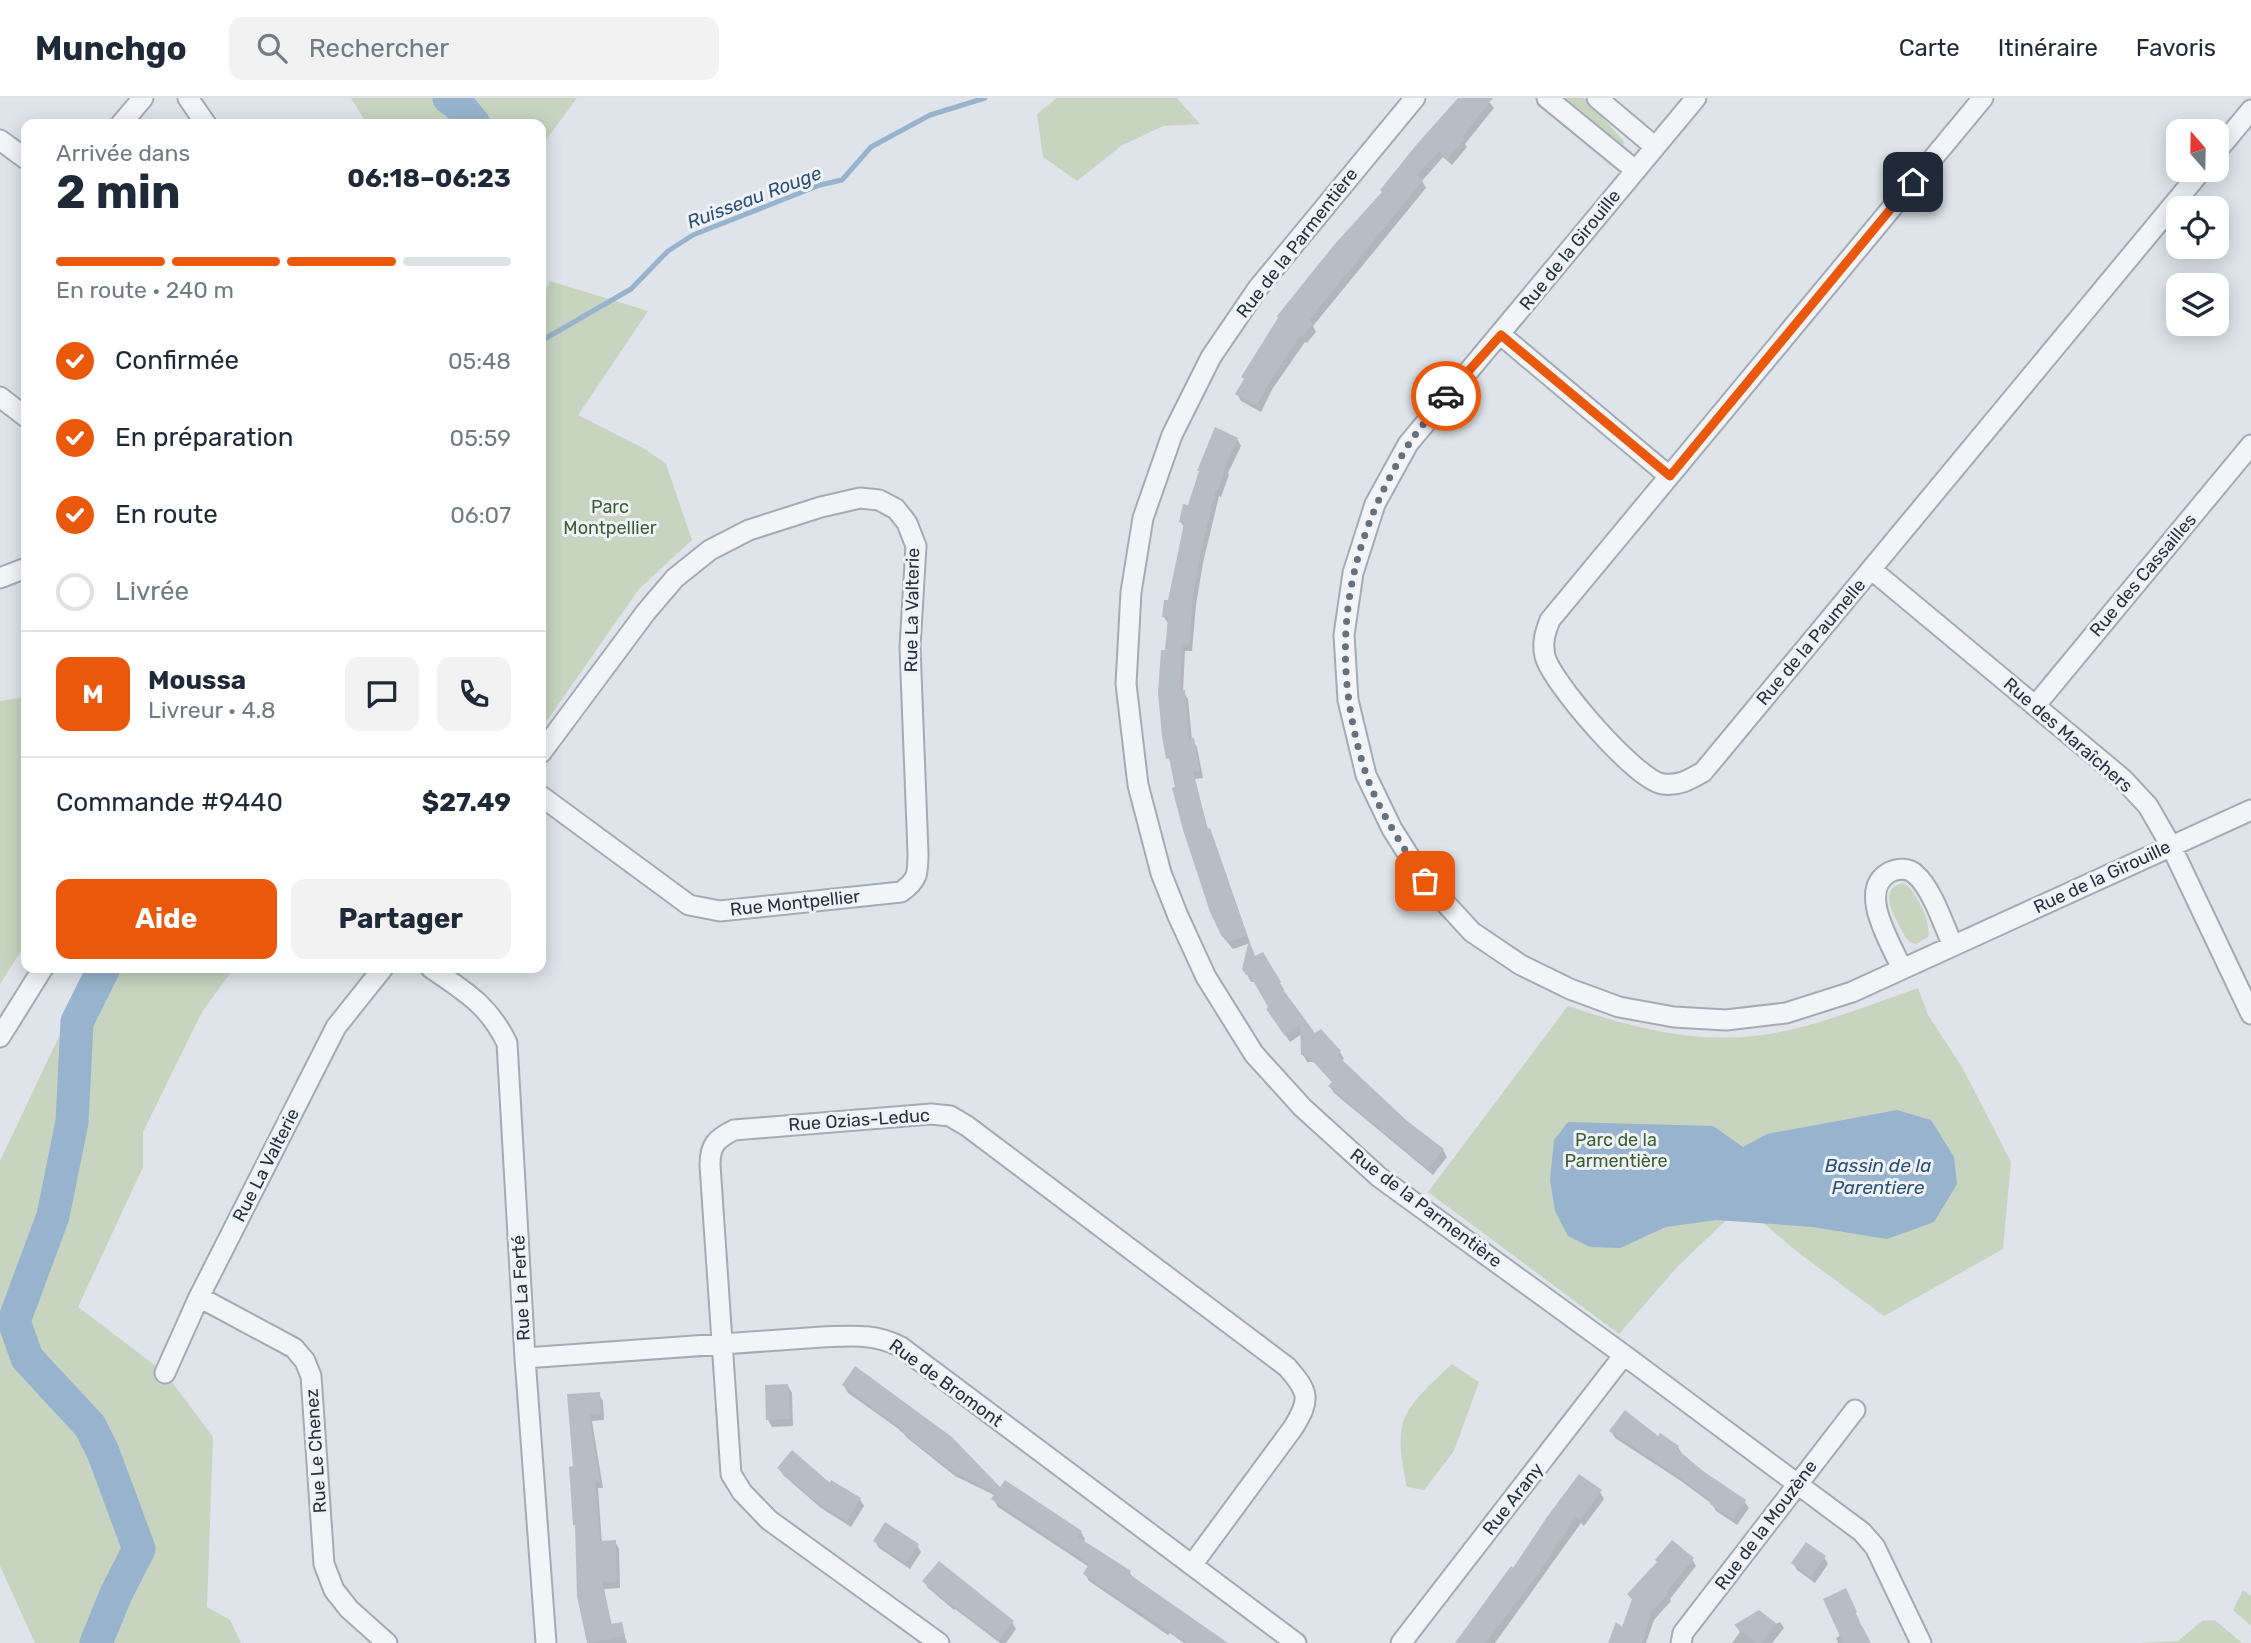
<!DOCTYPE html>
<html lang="fr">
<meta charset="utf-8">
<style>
:root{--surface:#fff;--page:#f2f2f3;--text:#1f2937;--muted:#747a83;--line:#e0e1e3;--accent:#ea580c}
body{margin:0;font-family:Rubik,sans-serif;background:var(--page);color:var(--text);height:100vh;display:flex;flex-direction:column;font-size:26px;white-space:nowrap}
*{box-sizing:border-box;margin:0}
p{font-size:23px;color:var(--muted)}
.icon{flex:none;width:38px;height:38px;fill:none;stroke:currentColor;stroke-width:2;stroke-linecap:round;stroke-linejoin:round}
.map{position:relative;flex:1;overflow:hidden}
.side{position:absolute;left:21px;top:21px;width:525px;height:854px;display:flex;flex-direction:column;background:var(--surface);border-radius:14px;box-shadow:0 4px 18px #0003}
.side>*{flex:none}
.needle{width:46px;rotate:340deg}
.controls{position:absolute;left:2166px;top:21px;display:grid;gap:14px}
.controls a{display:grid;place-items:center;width:63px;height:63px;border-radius:14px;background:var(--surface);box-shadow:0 4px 18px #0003;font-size:35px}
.pin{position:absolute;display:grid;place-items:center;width:60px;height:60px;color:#fff;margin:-30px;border-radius:14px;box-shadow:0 4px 10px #0006}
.courier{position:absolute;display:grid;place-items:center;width:70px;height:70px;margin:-35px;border:5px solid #ea580c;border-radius:50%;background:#fff;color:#222;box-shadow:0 2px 9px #0007}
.headline em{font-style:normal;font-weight:700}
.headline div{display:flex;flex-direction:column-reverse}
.headline{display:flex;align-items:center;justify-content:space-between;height:119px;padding:0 35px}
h1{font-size:46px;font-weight:700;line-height:52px}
.bar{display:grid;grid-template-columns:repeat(4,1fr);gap:10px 7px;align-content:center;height:84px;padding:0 35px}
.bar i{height:9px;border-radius:5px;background:var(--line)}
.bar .active{background:var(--accent)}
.bar p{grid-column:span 4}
.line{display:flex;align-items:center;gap:18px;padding:0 35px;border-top:2px solid var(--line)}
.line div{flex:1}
.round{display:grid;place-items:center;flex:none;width:74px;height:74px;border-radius:14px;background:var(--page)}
ol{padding:0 35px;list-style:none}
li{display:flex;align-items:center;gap:21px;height:77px}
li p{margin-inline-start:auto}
li .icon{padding:7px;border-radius:50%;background:var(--accent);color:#fff;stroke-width:4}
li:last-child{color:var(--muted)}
li i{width:38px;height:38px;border:4px solid var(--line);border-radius:50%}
.action{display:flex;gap:14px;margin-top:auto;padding:14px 35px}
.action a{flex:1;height:80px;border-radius:14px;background:var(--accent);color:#fff;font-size:28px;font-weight:700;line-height:80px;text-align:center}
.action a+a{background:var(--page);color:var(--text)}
header{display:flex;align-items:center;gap:42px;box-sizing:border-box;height:98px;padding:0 35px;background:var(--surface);border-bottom:2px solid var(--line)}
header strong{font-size:33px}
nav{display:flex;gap:38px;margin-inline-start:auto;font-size:24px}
.search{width:490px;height:63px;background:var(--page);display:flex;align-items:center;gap:18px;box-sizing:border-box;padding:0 24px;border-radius:14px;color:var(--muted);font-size:26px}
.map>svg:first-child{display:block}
.green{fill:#c6d4c0}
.water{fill:#97b3cd}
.shadow{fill:#0003}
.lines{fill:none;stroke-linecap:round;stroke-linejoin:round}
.stream{stroke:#97b3cd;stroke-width:5}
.river{stroke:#97b3cd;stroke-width:33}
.building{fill:#b6bdc7}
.street-casing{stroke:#a4abb4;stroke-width:23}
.street{stroke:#f2f4f8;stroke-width:19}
.done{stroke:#67707d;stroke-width:7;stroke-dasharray:0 12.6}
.route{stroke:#ea580c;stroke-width:9}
.labels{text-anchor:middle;stroke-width:6;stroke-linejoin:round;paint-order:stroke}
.street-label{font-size:18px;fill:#273242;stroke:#eff3f7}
.park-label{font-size:18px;fill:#3d5f33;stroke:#eff3f7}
.water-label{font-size:19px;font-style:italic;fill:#2d527a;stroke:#eff3f7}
</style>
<header>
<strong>Munchgo</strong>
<div class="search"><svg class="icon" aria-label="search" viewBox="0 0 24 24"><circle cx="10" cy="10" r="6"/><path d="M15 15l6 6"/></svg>Rechercher</div>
<nav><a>Carte</a><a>Itinéraire</a><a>Favoris</a></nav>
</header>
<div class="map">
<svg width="2251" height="1545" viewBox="0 0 2251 1545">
<rect width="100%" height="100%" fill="#dfe4ea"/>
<path class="green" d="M351 0H577L541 49V26H367Z
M1057 0H1177L1200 26 1163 28 1121 48 1077 83 1043 59 1037 16Z
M1562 0H1583L1596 12 1623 42 1624 46 1620 47Z
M550 183 648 213 578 317 645 351 666 366 692 442 639 491 541 631V202Z
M26 599V845L0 886V603Z
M1903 785C1916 791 1932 826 1928 839L1916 846 1910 844 1906 840C1898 823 1874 792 1903 785Z
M96 870H234L202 914 143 1034V1069L78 1209 165 1275 213 1339 207 1509 230 1522 241 1545H35L0 1468V1063L82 890Z
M1918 890 1928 917 1962 969 2011 1064 2003 1151 1884 1218 1800 1156 1742 1107 1677 1169 1619 1236 1428 1094 1568 908C1624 927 1682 943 1742 939 1802 935 1861 910 1918 890Z
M1452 1266 1479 1284 1454 1353 1424 1392 1407 1389C1403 1370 1396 1338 1405 1319 1414 1300 1437 1280 1452 1266Z
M2243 1492 2251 1498V1528L2233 1512Z
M2215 1522 2242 1545H2139L2178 1543 2202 1523Z"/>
<path class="water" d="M1897 1012 1931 1022 1954 1059 1957 1086 1934 1124 1887 1141 1813 1129 1716 1122 1666 1129 1620 1150 1590 1149 1568 1138 1555 1113 1550 1082 1554 1042 1568 1024 1713 1028 1743 1049 1767 1036Z"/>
<path class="shadow" d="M1459 0H1486L1494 10 1465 46 1467 49 1452 67 1443 59 1422 83 1426 90 1313 228 1316 234 1307 245 1305 244 1273 290 1261 314 1241 303 1237 296 1383 94Z
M1237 341 1241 348 1228 375 1229 377 1221 399 1219 398 1203 465 1196 507 1192 553H1185L1183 594 1188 601 1192 642 1197 649 1203 680 1195 681 1208 732 1213 739 1250 845 1233 851 1223 839 1190 750 1172 667 1168 660 1166 554 1169 527 1164 519 1169 504 1184 429 1181 424 1189 409Z
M1263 856 1284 892 1282 893 1315 938 1340 954 1344 961 1341 963 1405 1023 1443 1052 1447 1059 1433 1077 1334 995 1330 988 1333 985 1314 964H1307L1303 957 1302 936 1290 944 1272 918 1271 910 1255 884H1251L1244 871Z
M788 1288 792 1295 793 1328 772 1329 768 1322Z
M844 1288 1001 1391 1081 1434 1085 1441 1083 1445 1130 1475 1134 1481 1224 1545H1184L1170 1535 1168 1537 1089 1483 1085 1476 1089 1469 998 1409 994 1402 996 1398 955 1378 906 1339 903 1334 848 1295Z
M599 1296 603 1303 604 1322 592 1323 603 1390H598L602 1445 615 1444 619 1451 620 1490 604 1491 612 1528 621 1526 627 1545H589L579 1498 577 1431 575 1427V1370L569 1298Z
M1611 1333 1658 1341 1678 1349 1682 1356 1702 1374 1744 1403 1749 1410 1737 1427 1716 1413 1712 1406 1681 1383 1615 1340Z
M779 1370 830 1387 860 1401 864 1408 851 1429 821 1410 783 1377Z
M1600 1394 1604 1401 1584 1428 1581 1425 1495 1545H1457L1513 1472Z
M875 1443 917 1447 921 1454 910 1471 879 1450Z
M1824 1459 1828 1466 1815 1485 1797 1472 1793 1465Z
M1692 1461 1696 1468 1670 1501 1671 1503 1654 1522 1646 1545H1610L1623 1532 1633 1503 1629 1497 1658 1465Z
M924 1483 1012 1524 1016 1531 1006 1545H1000L955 1511 954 1512 928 1490Z
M1849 1500 1859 1522 1857 1523 1870 1545H1838L1836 1540 1841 1537Z
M1780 1524 1784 1530 1772 1545H1732L1740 1534 1736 1528 1775 1526Z"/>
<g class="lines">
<path class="stream" d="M541 243 631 191 668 153 693 137 820 87 842 82 871 49 930 17 985 0"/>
<path class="river" d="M449 0 457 5 474 26
M96 1545 116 1496 139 1451 103 1354 90 1328 27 1260 14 1223 53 1118 72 1024 77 924 104 870"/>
</g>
<path class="building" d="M1458 0H1493L1462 39 1465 41 1447 61 1439 53 1417 77 1423 82 1309 222 1313 226 1302 239 1300 238 1270 283 1257 308 1235 296 1244 281 1241 279 1278 220 1277 218 1334 147 1382 94 1380 92 1417 46Z
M1215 329 1238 340 1225 368H1226L1218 393 1216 392 1200 457 1193 499 1189 547 1182 546 1180 593 1185 592 1189 641 1194 640 1200 673 1193 674 1207 731 1210 730 1247 837 1228 845 1225 838 1222 839 1210 814 1183 732 1172 690 1175 689 1169 660 1166 661 1162 638 1158 595 1161 552H1165L1168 519H1162L1164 502H1168L1176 464 1184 425 1179 424 1183 406 1188 407 1199 373H1197Z
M1249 842 1255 858 1263 854 1281 884 1279 886 1315 935 1321 931 1341 953 1337 957 1406 1022 1444 1051 1428 1071 1328 988 1332 984 1308 958 1301 957 1300 927 1285 938 1266 911 1268 909 1250 877H1246L1242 871Z
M855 1268 952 1339 1000 1389 1005 1382 1082 1433 1078 1439 1131 1473 1129 1476 1228 1545H1187L1083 1476 1089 1466 991 1401 996 1395 949 1371 899 1332 901 1330 842 1287Z
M788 1286 790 1321 766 1322 765 1287Z
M600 1294 601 1316H589L600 1383H595L600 1443 616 1442 617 1484H602L611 1526 622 1524 625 1538 587 1545 577 1498 575 1427H573L569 1369 573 1368 567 1296Z
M1625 1312 1658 1338 1660 1335 1679 1348 1677 1351 1703 1373 1746 1402 1733 1421 1710 1406 1711 1403 1675 1376 1609 1333Z
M792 1352 830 1385 831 1382 861 1400 847 1423 815 1403 777 1370Z
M1579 1376 1602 1392 1580 1422 1576 1419 1536 1479 1485 1545H1455L1511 1468 1513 1470 1547 1419Z
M885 1424 919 1446 906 1465 873 1443Z
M1672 1442 1694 1460 1667 1493 1669 1495 1651 1514 1642 1545H1608L1616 1524 1622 1529 1632 1501 1627 1496 1657 1464 1655 1462Z
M1806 1444 1826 1458 1810 1479 1791 1465Z
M939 1463 1014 1523 999 1542 950 1505 949 1506 922 1483Z
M1846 1490 1857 1514 1855 1515 1871 1545H1843L1823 1501Z
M1759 1512 1776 1525 1762 1545H1756L1734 1527Z"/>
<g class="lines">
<defs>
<path id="street" d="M188 0 206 26
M1415 0 1258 190 1211 259 1172 337 1143 420 1131 494 1126 586 1138 687 1161 775 1178 818 1206 879 1254 956 1302 1009 1379 1079 1624 1257 1862 1434 1875 1449 1921 1545
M1547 0 1635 72
M1597 0 1654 48
M1696 0 1408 346 1375 406 1353 475 1344 537 1348 602 1366 677 1392 731 1425 783 1472 834 1521 867 1570 891 1619 909 1674 919 1726 922 1786 915 1852 894 2251 712
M1983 0 1550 522C1545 535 1542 544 1545 558 1551 584 1637 683 1663 686 1679 688 1689 682 1703 674L2202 72
M121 26 143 0
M0 42 26 61
M2217 53 2251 12
M1501 237 1669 378
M0 299 26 319
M1872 472 2123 681 2148 708 2171 748 2251 916
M0 480 26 470
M2035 608 2251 347
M541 655 646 514 675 480 710 452 749 432 821 409 860 400 879 402 896 411 907 425 916 448 910 549 918 755C918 776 918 782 901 794L720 813 689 807 541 698
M431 870C465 894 488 906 507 945L525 1260 546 1545
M1902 871C1891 845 1856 792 1890 774 1898 770 1909 770 1915 776 1932 790 1944 828 1953 848
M0 939 43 870
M199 1199 294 1250 305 1263 311 1278 324 1466 334 1492 349 1511 387 1545
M525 1260 822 1239C852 1238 874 1235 901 1249L1296 1545
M165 1275 199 1199 336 929 383 870
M939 1545 769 1422 742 1394 731 1376 710 1067C710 1047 716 1041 734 1032L931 1016 950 1018 967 1028 1287 1269C1309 1294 1311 1301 1293 1330L1192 1467
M1401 1545 1624 1257
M1681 1545 1683 1535 1855 1312"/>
</defs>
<use href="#street" class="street-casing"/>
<use href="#street" class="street"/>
</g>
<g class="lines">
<path class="done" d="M1425 783C1404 750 1378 712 1366 676 1328 559 1343 453 1407 349 1418 331 1433 315 1446 298"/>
<path class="route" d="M1446 298 1501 237 1670 378 1913 84"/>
</g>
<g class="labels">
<g class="street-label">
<text transform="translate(1297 145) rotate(-52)" y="6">Rue de la Parmentière</text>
<text transform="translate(1570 152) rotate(-51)" y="6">Rue de la Girouille</text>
<text transform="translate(2143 477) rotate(-50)" y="6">Rue des Cassailles</text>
<text transform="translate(912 512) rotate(-89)" y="6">Rue La Valterie</text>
<text transform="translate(1811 544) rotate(-50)" y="6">Rue de la Paumelle</text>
<text transform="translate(2068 637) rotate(41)" y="6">Rue des Maraîchers</text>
<text transform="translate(2102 779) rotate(-25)" y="6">Rue de la Girouille</text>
<text transform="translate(795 805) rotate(-6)" y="6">Rue Montpellier</text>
<text transform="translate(859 1022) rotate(-4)" y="6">Rue Ozias-Leduc</text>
<text transform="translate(266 1067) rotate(-63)" y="6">Rue La Valterie</text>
<text transform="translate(1426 1110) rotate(37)" y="6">Rue de la Parmentière</text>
<text transform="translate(521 1190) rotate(-93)" y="6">Rue La Ferté</text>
<text transform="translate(946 1285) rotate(36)" y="6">Rue de Bromont</text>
<text transform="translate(316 1353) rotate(-94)" y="6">Rue Le Chenez</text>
<text transform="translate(1513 1401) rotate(-52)" y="6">Rue Arany</text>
<text transform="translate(1766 1427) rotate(-53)" y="6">Rue de la Mouzène</text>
</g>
<g class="park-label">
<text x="610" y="415">Parc<tspan x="610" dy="21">Montpellier</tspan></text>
<text x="1616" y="1048">Parc de la<tspan x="1616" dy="21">Parmentière</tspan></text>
</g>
<g class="water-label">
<text transform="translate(754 99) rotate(-21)" y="7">Ruisseau Rouge</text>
<text x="1878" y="1074">Bassin de la<tspan x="1878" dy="22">Parentiere</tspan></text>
</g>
</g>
</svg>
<div class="controls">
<a><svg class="needle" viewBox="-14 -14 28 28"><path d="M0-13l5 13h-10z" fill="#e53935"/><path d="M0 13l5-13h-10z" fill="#747a83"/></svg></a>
<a><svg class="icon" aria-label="locate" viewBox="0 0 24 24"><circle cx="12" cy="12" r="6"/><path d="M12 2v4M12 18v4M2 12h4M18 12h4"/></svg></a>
<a><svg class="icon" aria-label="layers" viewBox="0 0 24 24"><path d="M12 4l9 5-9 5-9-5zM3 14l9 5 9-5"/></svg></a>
</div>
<div class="pin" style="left:1425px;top:783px;background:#ea580c"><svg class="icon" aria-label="bag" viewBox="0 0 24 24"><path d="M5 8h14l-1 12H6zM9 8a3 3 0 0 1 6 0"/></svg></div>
<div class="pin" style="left:1913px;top:84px;background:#1f2937"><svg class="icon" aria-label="home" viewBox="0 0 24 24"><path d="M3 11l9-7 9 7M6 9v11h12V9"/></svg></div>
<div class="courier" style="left:1446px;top:298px"><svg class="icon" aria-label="car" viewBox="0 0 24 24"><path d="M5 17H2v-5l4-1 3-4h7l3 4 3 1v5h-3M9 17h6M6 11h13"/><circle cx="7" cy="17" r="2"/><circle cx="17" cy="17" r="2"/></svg></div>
<section class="side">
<div class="headline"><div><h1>2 min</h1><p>Arrivée dans</p></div><em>06:18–06:23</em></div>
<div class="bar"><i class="active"></i><i class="active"></i><i class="active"></i><i></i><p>En route · 240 m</p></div>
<ol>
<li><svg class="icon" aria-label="check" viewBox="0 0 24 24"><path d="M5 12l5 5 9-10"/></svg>Confirmée<p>05:48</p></li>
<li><svg class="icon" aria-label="check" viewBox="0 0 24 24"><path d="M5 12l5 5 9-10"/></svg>En préparation<p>05:59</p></li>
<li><svg class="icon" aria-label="check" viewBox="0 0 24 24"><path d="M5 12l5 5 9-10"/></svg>En route<p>06:07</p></li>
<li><i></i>Livrée</li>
</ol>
<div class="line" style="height:126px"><b class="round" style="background:var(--accent);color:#fff">M</b><div><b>Moussa</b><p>Livreur · 4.8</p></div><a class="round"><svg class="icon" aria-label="chat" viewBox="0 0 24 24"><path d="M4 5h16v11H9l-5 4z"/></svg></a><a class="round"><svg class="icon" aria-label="phone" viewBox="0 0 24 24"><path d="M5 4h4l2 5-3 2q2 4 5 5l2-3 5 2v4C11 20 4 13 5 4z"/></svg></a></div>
<div class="line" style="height:91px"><div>Commande #9440</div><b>$27.49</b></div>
<div class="action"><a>Aide</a><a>Partager</a></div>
</section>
</div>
